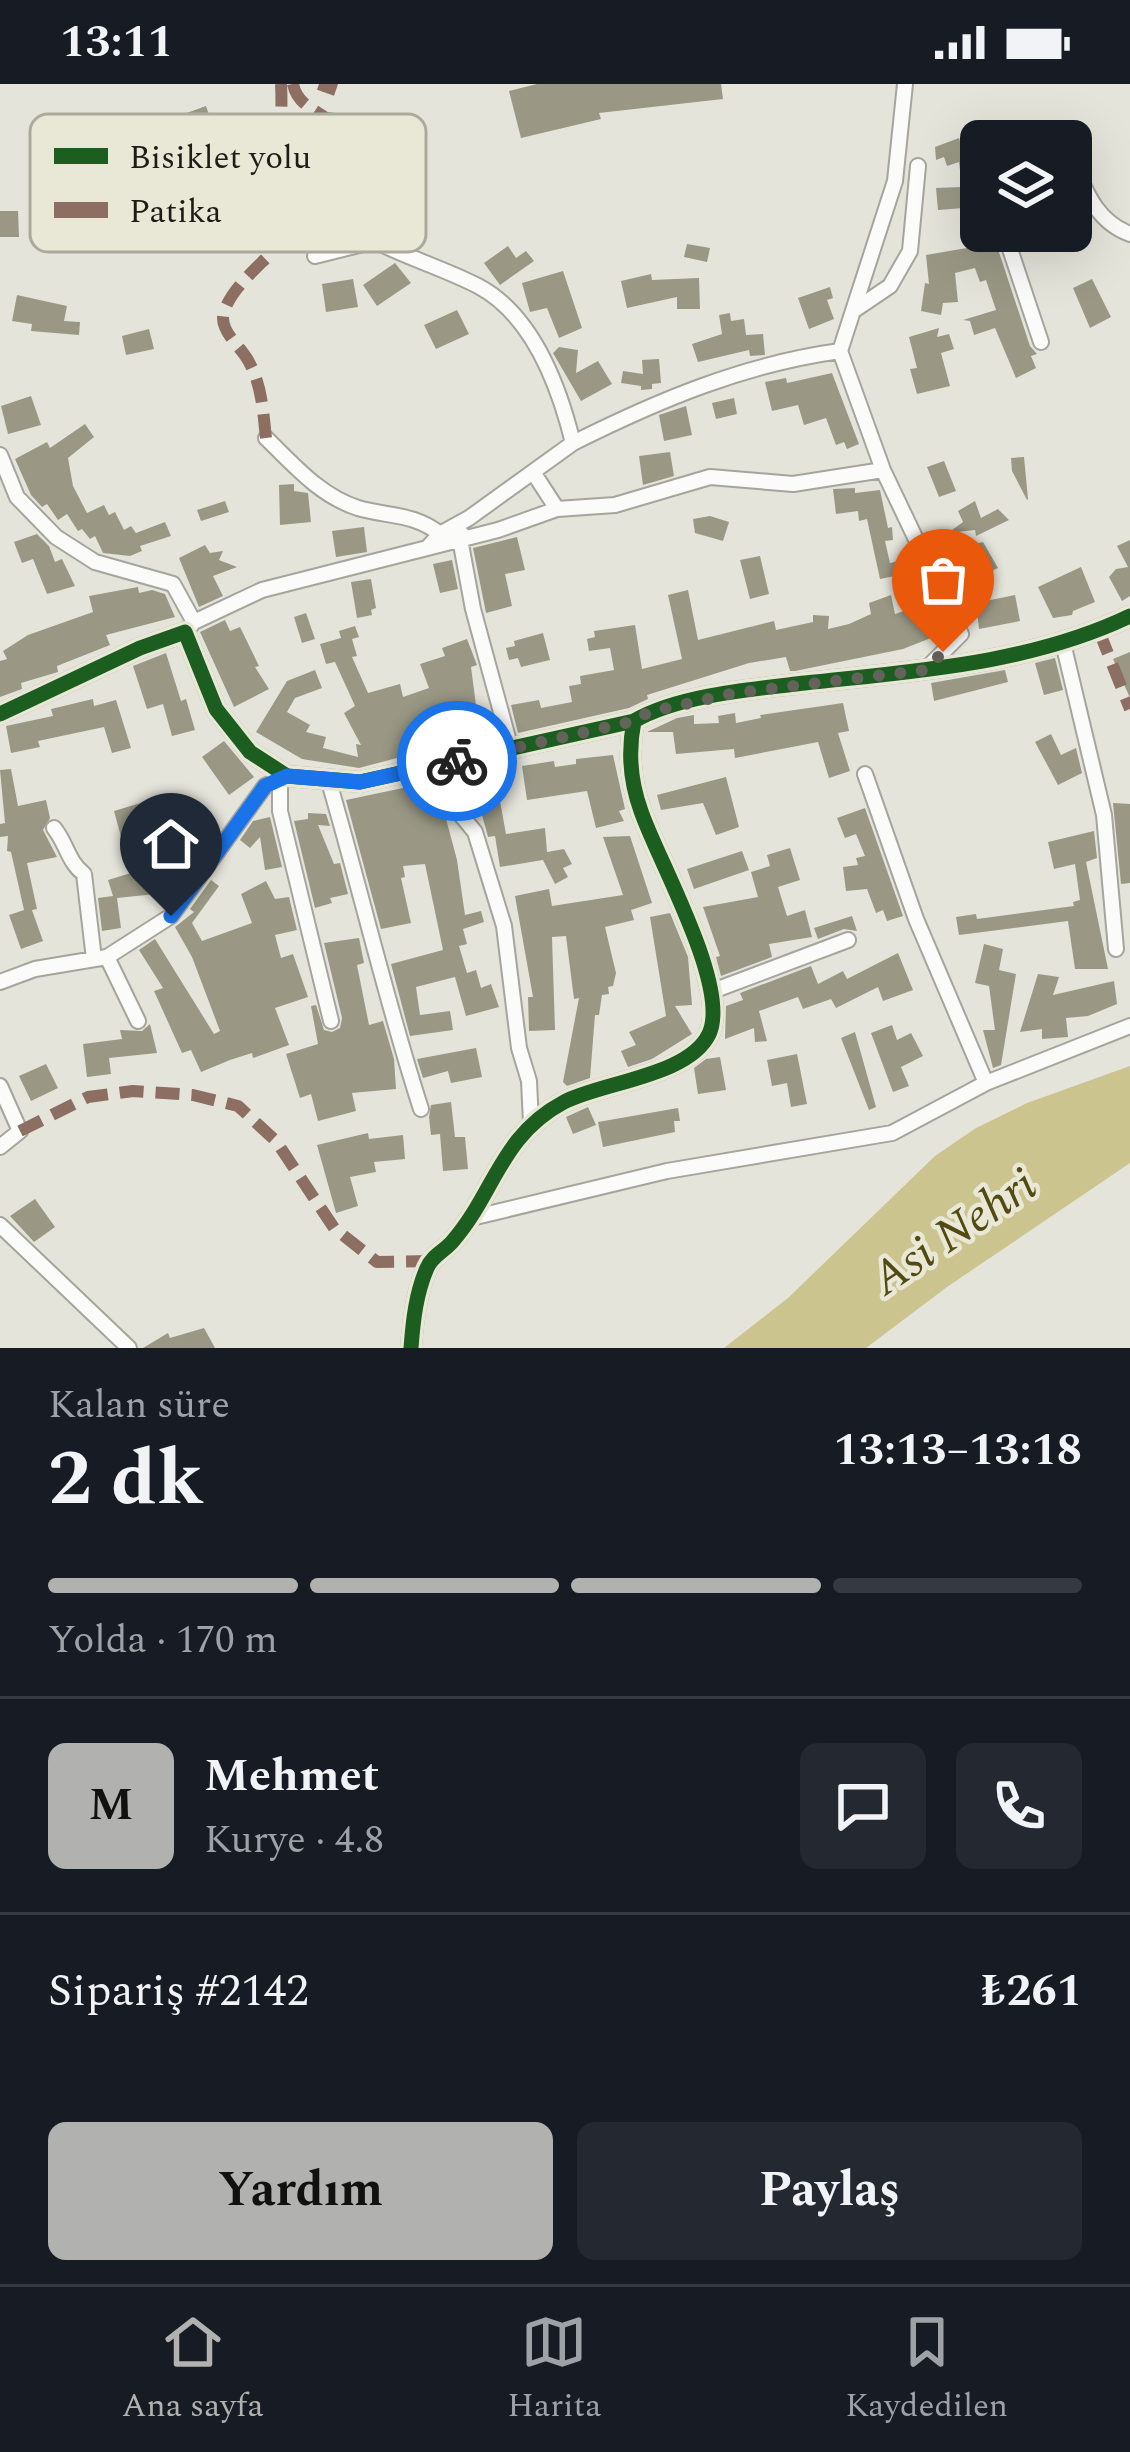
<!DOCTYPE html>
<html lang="tr">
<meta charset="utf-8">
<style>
:root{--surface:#171b24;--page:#242831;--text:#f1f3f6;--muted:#9ea1a6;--line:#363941;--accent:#b1b2b0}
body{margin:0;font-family:Spectral,serif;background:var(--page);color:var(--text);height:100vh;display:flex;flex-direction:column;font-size:45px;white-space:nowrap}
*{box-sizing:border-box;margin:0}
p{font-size:39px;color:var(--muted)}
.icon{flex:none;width:66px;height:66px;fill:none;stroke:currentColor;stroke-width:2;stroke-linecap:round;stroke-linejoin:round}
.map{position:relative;height:1264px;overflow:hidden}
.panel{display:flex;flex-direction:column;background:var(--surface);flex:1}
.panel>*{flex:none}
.tools{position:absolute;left:960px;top:36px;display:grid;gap:24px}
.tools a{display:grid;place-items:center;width:132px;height:132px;border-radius:18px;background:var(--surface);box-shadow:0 12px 48px #0002;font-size:60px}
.pin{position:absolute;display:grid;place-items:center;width:102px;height:102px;color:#fff;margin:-123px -51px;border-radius:50% 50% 50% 0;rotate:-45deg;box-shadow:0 0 12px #0007}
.pin .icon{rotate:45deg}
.courier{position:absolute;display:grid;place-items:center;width:120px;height:120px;margin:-60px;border:9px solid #1a73e8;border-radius:50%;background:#fff;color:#222;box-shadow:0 3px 15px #0007}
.headline em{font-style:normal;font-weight:700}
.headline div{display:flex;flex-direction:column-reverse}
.headline{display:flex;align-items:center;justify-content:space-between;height:204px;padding:0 48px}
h1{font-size:78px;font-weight:700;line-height:90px}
.bar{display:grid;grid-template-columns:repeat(4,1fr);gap:18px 12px;align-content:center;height:144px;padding:0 48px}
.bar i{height:15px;border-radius:9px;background:var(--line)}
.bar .active{background:var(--accent)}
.bar p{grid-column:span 4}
.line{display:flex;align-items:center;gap:30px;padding:0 48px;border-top:3px solid var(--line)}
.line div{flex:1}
.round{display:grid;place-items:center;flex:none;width:126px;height:126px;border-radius:18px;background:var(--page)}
.action{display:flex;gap:24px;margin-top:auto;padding:24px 48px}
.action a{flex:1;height:138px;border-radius:18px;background:var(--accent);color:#111;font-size:48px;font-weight:700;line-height:138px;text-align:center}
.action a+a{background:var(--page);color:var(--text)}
.status{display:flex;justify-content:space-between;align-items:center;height:84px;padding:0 60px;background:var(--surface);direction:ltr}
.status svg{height:33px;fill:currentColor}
.dock{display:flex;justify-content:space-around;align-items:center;height:168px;border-top:3px solid var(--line);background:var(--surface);font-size:33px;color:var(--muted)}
.dock a{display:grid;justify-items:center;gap:6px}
.dock .active{color:var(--accent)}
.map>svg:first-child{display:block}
.water{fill:#ccc48f}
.building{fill:#9a9885}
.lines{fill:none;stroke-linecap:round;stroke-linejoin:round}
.street-casing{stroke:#a5a49d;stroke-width:18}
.secondary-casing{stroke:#a5a49d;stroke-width:22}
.street{stroke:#fbfbf9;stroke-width:14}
.secondary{stroke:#f2f2ee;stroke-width:18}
.quiet{stroke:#8d6e63;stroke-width:12;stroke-dasharray:24 12;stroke-linecap:butt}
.cycleway-casing{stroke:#e9e7d5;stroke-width:22}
.cycleway{stroke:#1b5e20;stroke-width:15}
.done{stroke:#63625b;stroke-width:12;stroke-dasharray:0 21.6}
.route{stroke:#1a73e8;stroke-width:15}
.labels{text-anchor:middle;stroke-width:9;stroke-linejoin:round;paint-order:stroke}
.water-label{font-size:48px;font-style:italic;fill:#534a13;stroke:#e9e7d5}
.key{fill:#e9e7d5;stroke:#acaa9c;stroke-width:3}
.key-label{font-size:33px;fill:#1d1c16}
</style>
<div class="status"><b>13:11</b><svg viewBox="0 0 49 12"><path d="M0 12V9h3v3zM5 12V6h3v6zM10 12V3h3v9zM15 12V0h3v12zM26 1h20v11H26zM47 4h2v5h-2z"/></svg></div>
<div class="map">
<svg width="1130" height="1264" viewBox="0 0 1130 1264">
<rect width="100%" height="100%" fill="#e4e4da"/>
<path class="water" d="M1130 982V1079L947 1203 866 1264H724L788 1214 935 1072 976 1044 1027 1019Z"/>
<path class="building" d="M537 0H721L723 15 599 29 601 35 521 54 509 7Z
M206 22 215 48 155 69 146 44Z
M959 54 964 69 981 68V106L974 107 981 130 969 135 964 124 938 126 936 104 962 103 959 78 947 82 944 73 936 76 935 63Z
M0 127H18L19 153H0Z
M996 159 1030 262 1037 270 1031 272 1036 284 1016 294 995 244 974 251 970 237 963 236 996 226 986 196 980 198 975 184 955 189 958 218 943 219 941 231 921 227 925 199 929 200 926 171Z
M687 160 710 164 707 178 684 173Z
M508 162 516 174 526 167 534 177 500 201 484 179Z
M395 179 411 199 377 222 363 201Z
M563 187 582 244 559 254 547 224 530 228 522 199Z
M651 190 652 196 699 194 700 225H677V213L627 224 621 197Z
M353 195 358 223 326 228 322 200Z
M1092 195 1111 233 1090 244 1073 204Z
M830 203 833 214 827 216 834 235 809 245 798 214Z
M17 211 67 222 64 237 80 238 79 251 31 247 32 240 12 237Z
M457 226 469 250 436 265 424 241Z
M730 229 731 237 744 235 746 251 763 250 765 271 750 272 749 266 698 278 692 260 722 250 719 231Z
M939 244 937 253 949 250 954 265 941 269 950 302 917 310 910 285 917 284 909 253Z
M149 245 154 265 126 271 122 252Z
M559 263 578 266 576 289 598 277 612 300 581 317 553 269Z
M659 275 661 299 652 300V305L641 306V302L621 299 623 287 643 290 642 276Z
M832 289 859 360 847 365 844 358 836 361 826 334 804 341 798 321 772 327 765 298 786 294 787 299Z
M31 312 41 341 8 350 1 322Z
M734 314 737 330 716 335 712 319Z
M686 322 692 351 664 357 659 331Z
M85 340 94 353 68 374 73 402 87 429 104 421 109 431 115 428 124 446 131 442 136 449 165 438 171 452 140 462 142 467 130 472 103 469 95 452 90 455 82 445 78 447 67 430 58 436 47 420 42 423 31 411 15 375 47 358 50 364Z
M670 368 674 392 643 401 639 372Z
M1024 373 1028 415 1027 416 1012 387 1011 374Z
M944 377 956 407 939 413 927 383Z
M294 400V407L308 409 311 438 280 441 279 401Z
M855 404V409L880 406 888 444 892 443 893 456 885 457 890 479 902 476 905 490 880 495 867 435 859 437 858 427 836 430 833 405Z
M225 417 229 428 201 437 197 426Z
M975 417 981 434 998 425 1009 436 976 452 975 446 948 449 963 438 958 427Z
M710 432 729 438 723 457 695 449 693 435Z
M364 443 367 468 336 473 332 447Z
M37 450 49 462 55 478 62 475 75 502 47 510 33 475 22 479 14 458Z
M517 453 525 486 505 490 512 522 486 529 473 464Z
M1130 456V512L1122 517 1109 493 1116 485 1128 483 1117 462Z
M983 458 998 484 971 496 957 464Z
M205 461 210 469 223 467 219 476 237 483 213 492 223 512 199 523 179 474Z
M760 472 769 510 750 515 740 476Z
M452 476 458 505 440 509 433 480Z
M1081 483 1095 518 1073 527 1072 531 1053 534 1038 503Z
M371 495 376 524 371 526 372 531 357 534 351 498Z
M138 503 139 509 152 506 165 510 175 533 106 551 110 561 57 582 58 588 21 599 22 605 0 613V577L7 575 3 567 28 551 93 528 89 512Z
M688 506 698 556 774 537 776 546 813 538V531L829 532 828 545 849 540 871 530 869 519 891 511 895 530 933 517 946 548 903 565 795 587H790L786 573 749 579 647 611 648 615 629 624 518 649 511 621 539 616 541 624 572 618 569 602 581 600 580 592 614 586 610 564 589 567 587 555 595 553 594 547 635 541 642 585 682 575 668 511Z
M1015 511 1020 537 979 545 976 519Z
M306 529 315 555 302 559 294 533Z
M225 536 230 547 240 543 259 582 255 583 269 605 234 623 200 548Z
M355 542 359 553 352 555 357 572 352 573 368 609 400 600 403 613 429 604 420 580 445 572 442 564 467 555 477 581 471 583 477 629 489 627 496 653 458 658 359 684 302 675 256 648 287 597 315 586 322 604 295 614 287 628 310 641 306 648 326 653 323 664 358 673 356 660 361 661 344 629 355 622 335 578 326 580 320 560 341 554 339 547Z
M543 549 550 576 521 583 518 574 509 576 506 564 515 562 514 557Z
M1130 568V614L1113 575Z
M166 569 181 617 186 615 195 646 172 652 163 620 147 625 133 582Z
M1055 574 1063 606 1044 611 1035 579Z
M1005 586 1008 598 934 617 931 599Z
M93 615 94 622 116 616 131 664 112 669 104 643 38 657 40 663 11 669 6 642 53 632 51 625Z
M843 619 849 647 838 649 850 687 829 694 818 658 735 674 734 665 676 670 673 648H647L677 634 694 631V640L719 639 718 632 735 629 736 639 761 634 760 631Z
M1051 650 1061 671 1076 664 1082 689 1058 701 1035 658Z
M224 657 254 693 229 711 202 673Z
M613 671 625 725 619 727 624 737 596 744 587 707 527 716 522 682 554 677 555 683 576 680V675Z
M499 681 503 705 498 706 506 750 545 744 547 768 564 765 572 780 563 784 568 793 555 800 543 776 500 783 495 752 488 753 478 716 465 717 457 692Z
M11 685 18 722 46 716 50 734 43 746 57 773 27 779 37 825 32 826 43 857 21 865 9 831 24 826 11 768 7 767 8 752 0 753V740L5 739 0 686Z
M726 693 739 743 716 751 703 719 661 726 657 711Z
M436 697 457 776 465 831 481 827 484 838 463 845 467 860 459 862 467 889 476 886 481 904 491 900 499 923 466 932 455 893 416 903 420 931 450 927 453 946 410 952 391 880 443 866 425 780 403 782 405 793 401 794 411 839 381 845 346 716Z
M144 718 161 777 167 772 175 808 117 814 121 844 102 847 98 814 113 812 108 796 131 789 114 727Z
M1113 719 1130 720V799L1121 800Z
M865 724 903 832 887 837 883 826 876 829 867 805 846 807 843 783 858 781 856 774 865 772 856 750 845 754 837 734Z
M308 729 326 730 330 742 318 741 334 780 340 779 348 810 330 814 332 819 315 824 294 737 308 735Z
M270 733 282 783 265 786 260 753 250 764 240 756 253 737Z
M1094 747 1097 774 1086 778 1108 885H1075L1068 837 959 851 956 833 976 830 977 835 1074 822 1073 818 1080 816 1075 780 1054 785 1048 758Z
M194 751 205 766 186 782 175 767Z
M630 752 652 819 631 826 634 836 605 843 616 889 613 902 608 903 609 910 602 911 599 931H595L590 994 567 1002 563 998 579 914 574 915 566 852 552 853 555 946 529 947 528 913H533L515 812 549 805 552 822 623 811 603 753Z
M790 764 800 796 778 803 787 832 805 826 812 853 769 860 772 873 721 892 716 873 720 872 703 823 758 813 751 788 770 782 767 771Z
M742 767 749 786 694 805 687 785Z
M211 796 219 802 192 839 202 857 252 839 241 810 266 797 275 815 289 813 297 846 275 851 281 874 293 870 308 913 275 924 289 961 253 974 252 969 230 976 201 988 191 966 182 969 154 907 163 904 139 866 155 855 214 950 220 947 192 873 175 843 194 828 190 825Z
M670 829 688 873 692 921 675 922 692 950 652 975 628 983 621 967 636 961 629 948 666 932 650 833Z
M852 832 857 847 844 845 818 855 814 844Z
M359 854 364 879 357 881 369 941 383 937 394 975 396 1005 352 1009 356 1027 318 1037 311 1010 300 1014 286 970 318 960 311 922 316 921 324 946 332 948 340 944 342 934 324 859Z
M984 860 1003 865 999 886 1016 890 1001 981 993 984 983 946H995L989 902 975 899Z
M898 869 913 906 883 917 878 903 836 924 831 915 803 925 798 913 759 927 767 957 755 958 754 944 725 955 726 922 743 916 740 909 811 882 818 900 843 887 847 895Z
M1038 890 1059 893 1053 911 1114 897 1117 920 1088 932 1066 934 1068 953 1042 955V945L1020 948Z
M150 940 157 969 109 974 111 990 87 993 83 960 122 955 120 946 142 947Z
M892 941 897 956 911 949 923 972 901 983 909 1002 893 1008 871 949Z
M855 948 876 1023 869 1026 841 954Z
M476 964 482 993 451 999 448 987 423 994 417 975Z
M797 970 807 1020 791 1023 787 999 772 1002 767 976Z
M720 973 726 1006 698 1010 694 984 706 975Z
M46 980 58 1004 31 1017 19 992Z
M451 1018 455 1053H465L468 1085 443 1087 440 1050 431 1051 429 1033 431 1021Z
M588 1023 596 1041 573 1050 566 1033Z
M678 1024 680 1037H674L675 1048 603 1063 598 1038Z
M368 1049 369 1055 403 1051 405 1075 374 1078 376 1088 350 1093 358 1122 336 1129 317 1061Z
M35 1115 55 1143 34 1158 10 1132Z
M204 1244 215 1264H143L168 1249 170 1254Z"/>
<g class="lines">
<defs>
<path id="street" d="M1071 74C1085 105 1095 137 1130 150
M354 124 393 105 405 108
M1004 147 1041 258
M375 157C408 174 445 185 478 202 533 231 559 302 573 359L469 434 440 450 428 463
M315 172 375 157 357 137 349 57 330 37
M853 227 890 202 910 167 918 82
M840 267 883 386 961 550 925 586
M266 354C294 381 320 412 358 424 389 433 414 429 440 450
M573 359C659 316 745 280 840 267L895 97 905 0
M0 371 17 413 56 453 95 478 173 500 194 538
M533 388 557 425
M462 450 460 455 473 525 511 665
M185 548 194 538 262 506 498 446 557 425 615 421 710 393 793 400 883 386
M1063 559 1104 731 1116 865
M442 680 456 725 475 748 504 842 519 964 529 997 531 1039
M865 690 916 835 986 999
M280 694V727L331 937
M329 698C361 807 386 917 421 1025
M54 744C67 760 68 778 84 790L94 875
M107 873 138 937
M0 898 35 885 107 873 171 832 265 702 287 692
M710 908 848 856
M0 1002 20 1047 0 1063
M467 1135 667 1087 892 1049 986 999 1130 942
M0 1141 129 1264"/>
<path id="secondary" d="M0 630 140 564 185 548 216 625 250 668 287 692 360 698 634 637C678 611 754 605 805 599 914 587 1030 580 1130 532
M411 1264C413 1237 416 1209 427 1184 432 1172 443 1168 452 1158 495 1109 500 1052 564 1018 603 998 689 992 709 950 731 903 657 775 641 727 630 697 628 667 634 637"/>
</defs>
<use href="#street" class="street-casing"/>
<use href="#secondary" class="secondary-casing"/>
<use href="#street" class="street"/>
<use href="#secondary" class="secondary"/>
<path class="quiet" d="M293 0C297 21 315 25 330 37
M319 0 336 6
M266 354C263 327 262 302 249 278 241 262 218 247 224 228 231 205 257 184 273 167 271 110 284 56 281 0
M1099 547 1130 625
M20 1047 88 1013 133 1007 193 1011 238 1022 276 1057 334 1144 377 1178 429 1177"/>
<defs>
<path id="cycleway" d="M0 630 140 564 185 548 216 625 250 668 287 692 360 698 634 637C678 611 754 605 805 599 914 587 1030 580 1130 532
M411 1264C413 1237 416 1209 427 1184 432 1172 443 1168 452 1158 495 1109 500 1052 564 1018 603 998 689 992 709 950 731 903 657 775 641 727 630 697 628 667 634 637"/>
</defs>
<use href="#cycleway" class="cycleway-casing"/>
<use href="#cycleway" class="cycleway"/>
</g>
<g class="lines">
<path class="done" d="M457 677 634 637 649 628 735 609 925 586 943 568"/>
<path class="route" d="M171 832 265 702 287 692 360 698 457 677"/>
</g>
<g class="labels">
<g class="water-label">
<text transform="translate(953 1146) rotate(-34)" y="17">Asi Nehri</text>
</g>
</g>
<rect x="30" y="30" width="396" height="138" rx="18" class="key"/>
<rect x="54" y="64" width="54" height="16" fill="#1b5e20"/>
<rect x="54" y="118" width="54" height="16" fill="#8d6e63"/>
<g class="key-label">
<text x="129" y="84">Bisiklet yolu</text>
<text x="129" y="138">Patika</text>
</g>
</svg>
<div class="tools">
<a><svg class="icon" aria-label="layers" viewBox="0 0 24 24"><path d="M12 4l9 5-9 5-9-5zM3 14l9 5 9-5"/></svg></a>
</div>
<div class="pin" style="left:943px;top:568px;background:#ea580c"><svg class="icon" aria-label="bag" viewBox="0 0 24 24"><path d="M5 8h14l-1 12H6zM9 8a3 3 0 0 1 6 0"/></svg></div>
<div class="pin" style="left:171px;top:832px;background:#1f2937"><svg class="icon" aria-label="home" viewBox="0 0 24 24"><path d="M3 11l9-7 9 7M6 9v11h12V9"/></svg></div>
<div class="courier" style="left:457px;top:677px"><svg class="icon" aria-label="bike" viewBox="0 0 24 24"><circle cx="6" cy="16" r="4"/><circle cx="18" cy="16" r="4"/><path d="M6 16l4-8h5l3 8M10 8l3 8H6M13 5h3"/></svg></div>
</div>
<section class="panel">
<div class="headline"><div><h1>2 dk</h1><p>Kalan süre</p></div><em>13:13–13:18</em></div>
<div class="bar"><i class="active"></i><i class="active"></i><i class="active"></i><i></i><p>Yolda · 170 m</p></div>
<div class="line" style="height:216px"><b class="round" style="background:var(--accent);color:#111">M</b><div><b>Mehmet</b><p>Kurye · 4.8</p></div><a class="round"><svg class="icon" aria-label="chat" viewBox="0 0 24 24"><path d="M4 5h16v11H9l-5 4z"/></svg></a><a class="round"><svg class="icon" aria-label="phone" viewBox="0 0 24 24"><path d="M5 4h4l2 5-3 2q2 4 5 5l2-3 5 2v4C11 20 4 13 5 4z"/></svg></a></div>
<div class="line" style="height:156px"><div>Sipariş #2142</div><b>₺261</b></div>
<div class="action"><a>Yardım</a><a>Paylaş</a></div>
</section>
<nav class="dock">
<a class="active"><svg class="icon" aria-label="home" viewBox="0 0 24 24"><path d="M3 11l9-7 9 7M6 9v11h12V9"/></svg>Ana sayfa</a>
<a><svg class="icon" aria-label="map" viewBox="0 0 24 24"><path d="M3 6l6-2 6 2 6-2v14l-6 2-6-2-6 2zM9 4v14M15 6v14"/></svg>Harita</a>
<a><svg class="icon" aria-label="saved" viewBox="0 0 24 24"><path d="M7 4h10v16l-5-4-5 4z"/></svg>Kaydedilen</a>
</nav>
